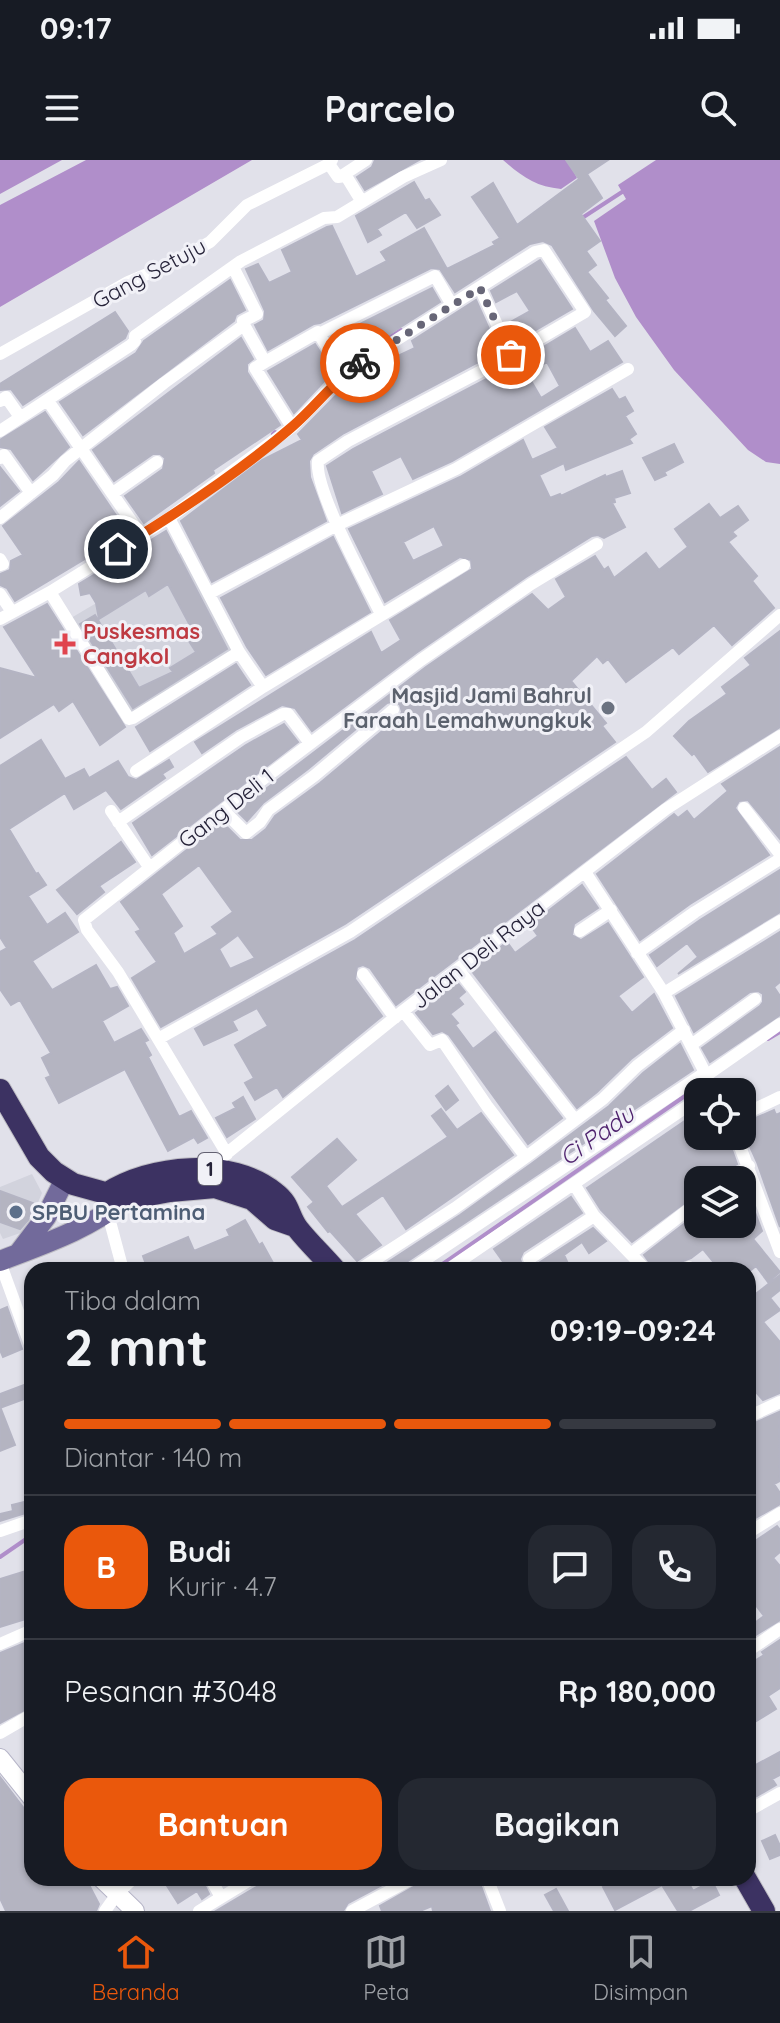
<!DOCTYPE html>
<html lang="id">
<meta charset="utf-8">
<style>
:root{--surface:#171b24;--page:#242831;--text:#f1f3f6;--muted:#9ea1a6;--line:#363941;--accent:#ea580c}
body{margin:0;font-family:Quicksand,sans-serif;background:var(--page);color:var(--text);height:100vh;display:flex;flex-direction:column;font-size:30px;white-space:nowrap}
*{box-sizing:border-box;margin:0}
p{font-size:26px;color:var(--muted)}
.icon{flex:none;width:44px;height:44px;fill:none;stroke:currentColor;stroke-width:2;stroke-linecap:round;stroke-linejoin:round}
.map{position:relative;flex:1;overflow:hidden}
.drawer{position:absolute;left:24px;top:1102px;width:732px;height:624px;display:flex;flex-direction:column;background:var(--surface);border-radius:24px;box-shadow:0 2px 6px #0004}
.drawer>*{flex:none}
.tools{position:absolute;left:684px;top:918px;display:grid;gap:16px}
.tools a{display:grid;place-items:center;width:72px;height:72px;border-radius:16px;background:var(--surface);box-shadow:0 2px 6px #0004;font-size:40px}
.pin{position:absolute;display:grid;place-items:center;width:68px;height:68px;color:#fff;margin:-34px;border:4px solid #fff;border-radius:50%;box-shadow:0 2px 8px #0007}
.courier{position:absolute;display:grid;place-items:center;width:80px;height:80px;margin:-40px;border:6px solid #ea580c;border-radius:50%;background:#fff;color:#222;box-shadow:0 2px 10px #0007}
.head em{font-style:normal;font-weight:700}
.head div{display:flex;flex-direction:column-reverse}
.head{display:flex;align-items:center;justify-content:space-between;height:136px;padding:0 40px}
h1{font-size:52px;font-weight:700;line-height:60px}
.bar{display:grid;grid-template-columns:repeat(4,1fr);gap:12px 8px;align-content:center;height:96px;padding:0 40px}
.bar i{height:10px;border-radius:6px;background:var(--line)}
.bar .current{background:var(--accent)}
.bar p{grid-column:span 4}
.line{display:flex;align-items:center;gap:20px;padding:0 40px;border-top:2px solid var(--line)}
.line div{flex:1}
.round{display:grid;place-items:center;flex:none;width:84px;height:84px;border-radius:24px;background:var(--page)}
.action{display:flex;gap:16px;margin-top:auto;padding:16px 40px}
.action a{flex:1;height:92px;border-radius:24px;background:var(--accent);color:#fff;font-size:32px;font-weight:700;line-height:92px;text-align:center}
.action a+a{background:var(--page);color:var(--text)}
.status{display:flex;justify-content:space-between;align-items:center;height:56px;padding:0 40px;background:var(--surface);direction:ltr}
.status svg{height:22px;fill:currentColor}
header{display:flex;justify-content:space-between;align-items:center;height:104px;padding:0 40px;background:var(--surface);font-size:36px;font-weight:700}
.menu{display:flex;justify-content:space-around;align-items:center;height:112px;border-top:2px solid var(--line);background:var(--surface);font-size:22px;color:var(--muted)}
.menu a{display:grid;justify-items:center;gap:4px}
.menu .current{color:var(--accent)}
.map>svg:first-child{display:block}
.built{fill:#d2d3dd}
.water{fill:#b08eca}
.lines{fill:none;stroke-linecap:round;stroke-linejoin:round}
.stream{stroke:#b08eca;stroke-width:4}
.building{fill:#b4b4c1;stroke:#b4b4c3;stroke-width:2;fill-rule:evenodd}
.secondary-casing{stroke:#b6b5c8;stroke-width:20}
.primary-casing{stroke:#bebdc4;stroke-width:22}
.highway-casing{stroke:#bebdc4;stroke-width:24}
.street{stroke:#fff;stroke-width:12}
.secondary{stroke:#fff;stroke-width:18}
.primary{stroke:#726a9b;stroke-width:20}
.highway{stroke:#3c3262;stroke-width:22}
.done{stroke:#676677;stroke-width:8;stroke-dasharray:0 14.4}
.route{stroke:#ea580c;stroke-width:10}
.health-dot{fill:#e0444e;stroke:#f1f1f7;stroke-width:3}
.worship-dot{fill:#6b7280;stroke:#f1f1f7;stroke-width:3}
.service-dot{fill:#5c6f8a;stroke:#f1f1f7;stroke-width:3}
.labels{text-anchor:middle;stroke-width:6;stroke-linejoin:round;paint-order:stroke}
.shield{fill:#f1f1f7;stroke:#636172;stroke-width:2}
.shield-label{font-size:20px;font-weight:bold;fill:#262339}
.street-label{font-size:22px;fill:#262339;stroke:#f1f1f7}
.health-label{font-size:22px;font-weight:bold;fill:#be3a42;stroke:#f1f1f7;text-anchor:start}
.worship-label{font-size:22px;font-weight:bold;fill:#5b616d;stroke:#f1f1f7;text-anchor:end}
.service-label{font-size:22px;font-weight:bold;fill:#4e5e75;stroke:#f1f1f7;text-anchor:start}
.water-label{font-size:24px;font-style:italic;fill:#4f236e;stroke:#f1f1f7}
</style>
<div class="status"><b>09:17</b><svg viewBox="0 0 49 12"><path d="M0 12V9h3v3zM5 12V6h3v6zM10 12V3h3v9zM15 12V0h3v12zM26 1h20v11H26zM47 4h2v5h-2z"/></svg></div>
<header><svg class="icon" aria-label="menu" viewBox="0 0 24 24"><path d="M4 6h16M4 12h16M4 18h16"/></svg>Parcelo<svg class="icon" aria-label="search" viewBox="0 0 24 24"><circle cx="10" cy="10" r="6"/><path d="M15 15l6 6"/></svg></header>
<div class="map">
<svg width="780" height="1751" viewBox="0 0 780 1751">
<rect width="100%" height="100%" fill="#e1e1ea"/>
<path class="built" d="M181 393 236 492 131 557 71 458Z
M32 1014 42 1033 26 1071 3 1079 0 1073V1027Z"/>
<path class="water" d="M0 0H62L0 34Z
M86 0H252L0 147V45Z
M503 0H568L577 18 561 29C536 27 521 16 503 0Z
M656 0H780V304L766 302 748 290 674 210 636 157 615 118 594 61 626 39 618 25Z"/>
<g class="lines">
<path class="stream" d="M579 60 622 32
M345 206 401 170
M273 274 275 272
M768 879 780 872
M434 1110 708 920
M0 1397 32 1375"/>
</g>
<path class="building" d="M375 0H419L365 30 357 17 372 7Z
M566 0H608L587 14 602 38 581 54 600 81 586 91 596 105 587 112 608 138 605 140 626 166 615 176 594 151 552 85 543 81 530 84 455 132 440 109 431 108 320 163 314 164 268 190 255 165 264 160 265 151 246 109 258 104 269 123 292 112 282 90 327 67 332 66 356 117 387 101 381 92 424 68 447 109 495 85 493 82 500 78 472 37 493 23 517 65 579 19Z
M414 22 425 41 429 39 440 55 417 68 406 52 377 69 381 75 368 82 356 56Z
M540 100 572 149 515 182 507 164 530 151 517 131 496 142 491 131Z
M230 120 245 150 236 155 234 161 83 275 60 242 136 193 144 181Z
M432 128 440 142 347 201 345 199 332 178Z
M476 140 499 191 344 273 313 294 309 301 310 317 326 361 212 422 181 361 262 300 302 280 298 274 352 219 381 200 383 203 415 188 412 181Z
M115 152 128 171 125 178 23 245 11 229 0 230V224Z
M575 168 590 192 608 181 622 202 452 301 413 319 401 296 371 311 382 334 342 353 327 306 353 289 513 205ZM547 202 560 226 541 238 527 214Z
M241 178 253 199 247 204V212L280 265 213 310 214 313 144 363 125 336 163 309 165 298 160 294H153L114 321 93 290Z
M315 184 333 212 294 253 268 211Z
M612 229 619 240 625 237 633 251 625 256 636 274 629 279 632 283 566 310 564 303 539 315 550 338 560 334 561 336 605 315 606 317 622 311 630 333 614 338 615 342 612 343 625 367 604 378 598 375 592 376 526 417 416 493 312 571 295 548 282 545 237 569 202 593 195 582 371 472 381 493 401 480 390 460 472 409 471 400 460 397 385 442 349 369 460 317 523 280 532 300 558 288 545 267ZM434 366 444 386 413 401 403 382Z
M45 252 69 287 33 320 11 289 0 287V280Z
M674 284 683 302 664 312 666 315 655 320 643 298Z
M79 301 128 373 15 441 7 428 0 425V414L10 410 11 401 23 395 3 366 59 322Z
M0 307 19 331 0 346Z
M709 344 720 358 738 346 748 360 732 372 736 376 728 382 757 416 752 421 774 448 732 485 714 465 679 494 673 487 626 522 608 499 603 503 597 496 571 521 606 563 602 566 615 582 345 764 161 867 132 818 157 802 136 772 141 770 121 742 222 662 240 680H252L266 669 275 656 320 623 399 557 402 552 400 545 395 541 387 543 308 609 263 643 247 661 237 651 426 507 532 434 548 450 566 437 556 419 595 396 604 410 608 407 614 418 646 393 659 410 688 387 675 369ZM199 705 233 752 212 767 218 774 184 794 173 773 182 766 161 734ZM238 775 255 798 230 809 219 789Z
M166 371 227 489 133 548 80 464 95 455 139 528 173 512 170 508 196 492 187 478 193 471 168 424 149 436 146 430 99 459 96 443 90 433 81 435 79 424Z
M333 377 370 452 266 515 247 487 221 438Z
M47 444 125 567 100 585 73 541 59 551 54 544 0 578V508L37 518 4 467Z
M780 471V567L708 612 694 593 692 595 674 576 689 561 727 534 722 527 751 505 745 498Z
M236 504 250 525 150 591 136 567Z
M284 564 298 582 152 695 133 663 246 585Z
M41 580 65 619 84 609 89 618 118 601 128 617 136 620 169 600 173 607 162 614 165 618 121 649 106 630 74 649 65 633 9 669 36 714 38 713 46 725 28 736 47 765 65 753 78 772 32 801 52 830 96 805 110 829 117 827 128 846 102 861 114 883 141 869 148 880 144 882 151 895 148 897 179 957 191 951 207 978 198 983 194 977 168 991 125 909 59 943 46 918 51 916 42 898 51 893 20 840 11 845 0 829V792L7 788 0 777V606Z
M780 587V679L748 640 739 641 735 648 769 695 690 744 640 780 597 714 674 654 678 658 687 651 694 660 728 631 722 624Z
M626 597 652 630 666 619 676 632 396 845 370 808 363 805 357 807 355 819 382 856 283 937 277 927 255 940 245 923 254 918 235 885 268 866 257 848 232 861 237 870 204 885 195 869 355 780Z
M121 682 135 702 99 726 104 732 77 754 57 730Z
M780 710V752L678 814 698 797 687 783 657 806 650 795 700 760Z
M582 725 598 748 574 764 572 775 581 780 608 763 643 817 618 836 632 853 654 834 672 868 631 899 597 932 577 948 471 810 507 782 515 793 538 776 530 765Z
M780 772V822L774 827 780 836V855L710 902 702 888 760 846 763 842V834L758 831 750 832 694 872 676 836Z
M456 821 465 832 458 838 463 844 450 854 458 863 455 865 473 889 495 872 562 958 528 984 449 875 442 871 433 874 416 853Z
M680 884 693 910 405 1103 401 1110H376L460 1055 531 1004 609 946 643 913Z
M448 926 458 940 446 950 436 936Z
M243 937 255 959 227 977 216 958 236 948 233 943Z
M441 949 457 970 481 953 513 995 406 1069 383 1035 355 1054 381 1085 357 1101 330 1071 328 1072 308 1047 314 1042 292 1017 337 979 356 1000 326 1026 342 1047 448 977 432 956Z
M774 950 776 955 780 953V1067L757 1002 742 969V964Z
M698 952V976H727L737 1004 723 1013 720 1020H698V1033L632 1082 601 1050 587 1028Z
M743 1021 762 1071 753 1079 780 1112 768 1122 756 1106 751 1110H720L703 1089 691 1098 683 1101 677 1110H655L644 1095 698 1053V1074L712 1064H742Z
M0 1031 33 1043 28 1060 20 1069 0 1062Z
M571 1037 582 1053 523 1092 520 1099 522 1105 529 1108 534 1106 593 1068 606 1081 589 1093 582 1082 564 1095 571 1110H509L494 1089Z
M245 1060 259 1085 262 1083 273 1103 261 1110H148L143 1096 188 1077 194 1091 230 1076 227 1070Z
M780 1115V1130L770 1138 780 1150 763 1162 780 1182V1233L763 1240 748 1223V1140Z
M7 1147 22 1189 3 1197 0 1190V1150Z
M32 1222V1236L0 1248V1234Z
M1 1249 15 1285 0 1291V1250Z
M779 1252 780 1321 774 1324 780 1333V1344L752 1360 748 1354V1266Z
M32 1340V1351L0 1361V1354L13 1351 12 1345Z
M777 1366 780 1370V1392L773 1398 780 1406V1460L751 1478 748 1468 764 1456 748 1435V1386Z
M32 1409V1457L0 1467V1419Z
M32 1480V1546L0 1563V1493Z
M780 1480V1528L768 1536 776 1549 748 1566V1505L764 1495 762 1492Z
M780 1592V1615L772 1619 776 1625 748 1641V1609Z
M0 1617 32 1659V1718H82L85 1725 88 1723 99 1744 96 1751H6L0 1738Z
M775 1675 780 1686V1695L770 1699 762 1681Z
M162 1718H201L209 1734 202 1739 197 1731 178 1743Z
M262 1718H395L348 1743 343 1751H216L258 1726Z
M416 1718H433L434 1723 450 1718H478L490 1751H433L432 1746 420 1751H382L380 1746 415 1726Z
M620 1718H686L693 1731 712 1721 719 1735 689 1751H678L662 1725 615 1750 603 1727Z
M556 1729 568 1751H554L545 1735Z"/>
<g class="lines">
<defs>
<path id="secondary" d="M0 1598 32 1638
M101 1718 135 1751"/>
<path id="primary" d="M18 1094 46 1057 65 1019
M0 1101C49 1082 84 1071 127 1039"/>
<path id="highway" d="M0 930 39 997 54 1012 73 1024 127 1039 170 1031 215 1027 252 1039 275 1059 295 1066
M106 1034C150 1005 231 997 275 1033 290 1044 288 1056 298 1069 309 1083 323 1096 335 1110
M745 1718 764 1751"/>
</defs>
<use href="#secondary" class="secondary-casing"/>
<use href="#primary" class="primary-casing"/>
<use href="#highway" class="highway-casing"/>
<path class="street" d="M329 4 338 17 346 16 362 42
M343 15 366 0
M480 128 511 195
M244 165 265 202 255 208 292 267
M319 174 338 205 346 212
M0 194 128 122 171 104 210 82 247 45 329 4 332 0
M265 202 318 172 319 174 435 116 452 145
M0 241 6 237 20 257
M48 241 141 375
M0 271 131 185 135 181V176L241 101 324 58 337 57 403 17 441 0
M0 298 4 295 31 333
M113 333 157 302
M0 358 53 315 65 301 164 223 244 165 243 161 257 154 233 107
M169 358 239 492 263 527
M0 399 3 404 0 405
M50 432 129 559 133 558 239 492
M210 433 337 365 456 309 628 209
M0 434 12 452
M0 459 50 432 169 358 292 267 346 212 535 92 544 90 585 152 508 197 348 281 318 301C314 329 366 424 381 454
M136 611 263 527 464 405
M744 648 780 694
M223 650 246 673 260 662 268 650 314 616 393 550
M111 651 149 707
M118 662 241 577 283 554H288L310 583
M585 712 664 833 715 932
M580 771 611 750
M637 793 695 752 780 699
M458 809 575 960
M363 814 395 858
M664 833 780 761
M403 851 430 885 442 880 487 946 526 997
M158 879 350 772 537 646 646 572 780 455
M691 885 755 839
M707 915 780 864
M742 955 780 937
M736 976 780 1092
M227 994 118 812 87 770 84 760 246 632 421 500 531 424 597 384
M221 998 403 851 666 649 780 576
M729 1020 749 1006
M574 1024 594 1056
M108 1054 123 1110
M632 1093 698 1042
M529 1099 594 1056 646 1110
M0 1102 32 1190
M359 1110 455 1048 526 997 603 939 637 906 684 870
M410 1110 706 912
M447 1110 698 939
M686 1110 689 1107
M748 1257 780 1242
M0 1371 32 1360
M748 1373 780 1353
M0 1484 32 1470
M748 1491 780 1469
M0 1573 31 1555
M748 1651 780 1633
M210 1718 221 1737
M487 1718 500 1751
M105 1751 117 1734 134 1718
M199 1751 253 1718
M352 1751 408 1721"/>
<use href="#secondary" class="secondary"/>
<use href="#primary" class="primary"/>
<use href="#highway" class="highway"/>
</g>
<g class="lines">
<path class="done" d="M360 203 480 128 511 195"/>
<path class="route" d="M118 389C179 352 240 312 293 266 317 245 334 221 360 203"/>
</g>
<path class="health-dot" d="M61 472h8v8h8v8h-8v8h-8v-8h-8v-8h8z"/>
<circle class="worship-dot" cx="608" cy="548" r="8"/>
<circle class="service-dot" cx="16" cy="1052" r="8"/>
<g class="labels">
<rect class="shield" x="198" y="993" width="24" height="32" rx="6"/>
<g class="shield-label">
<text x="210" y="1016">1</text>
</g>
<g class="street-label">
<text transform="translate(149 113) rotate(-28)" y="8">Gang Setuju</text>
<text transform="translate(226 648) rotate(-38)" y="8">Gang Deli 1</text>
<text transform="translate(478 794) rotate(-38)" y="8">Jalan Deli Raya</text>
</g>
<g class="health-label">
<text x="83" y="479">Puskesmas<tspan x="83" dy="25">Cangkol</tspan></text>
</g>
<g class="worship-label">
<text x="592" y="543">Masjid Jami Bahrul<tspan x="592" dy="25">Faraah Lemahwungkuk</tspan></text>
</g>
<g class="service-label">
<text x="32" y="1060">SPBU Pertamina</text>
</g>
<g class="water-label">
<text transform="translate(597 976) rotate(-35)" y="8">Ci Padu</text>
</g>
</g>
</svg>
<div class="tools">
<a><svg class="icon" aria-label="locate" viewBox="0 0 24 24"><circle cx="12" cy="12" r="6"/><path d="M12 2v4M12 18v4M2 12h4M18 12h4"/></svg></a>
<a><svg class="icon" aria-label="layers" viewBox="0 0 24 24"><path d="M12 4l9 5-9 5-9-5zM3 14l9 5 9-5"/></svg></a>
</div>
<div class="pin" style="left:511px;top:195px;background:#ea580c"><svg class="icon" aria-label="bag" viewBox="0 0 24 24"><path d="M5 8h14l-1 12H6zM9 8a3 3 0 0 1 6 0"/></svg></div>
<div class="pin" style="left:118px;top:389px;background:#1f2937"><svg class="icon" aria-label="home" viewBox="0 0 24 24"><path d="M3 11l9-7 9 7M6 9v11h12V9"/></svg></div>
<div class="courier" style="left:360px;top:203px"><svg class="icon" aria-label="bike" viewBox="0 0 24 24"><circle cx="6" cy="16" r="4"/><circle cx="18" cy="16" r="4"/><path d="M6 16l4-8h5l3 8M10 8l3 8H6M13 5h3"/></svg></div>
<section class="drawer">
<div class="head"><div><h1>2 mnt</h1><p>Tiba dalam</p></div><em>09:19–09:24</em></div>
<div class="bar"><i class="current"></i><i class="current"></i><i class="current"></i><i></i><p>Diantar · 140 m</p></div>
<div class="line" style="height:144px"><b class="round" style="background:var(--accent);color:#fff">B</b><div><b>Budi</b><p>Kurir · 4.7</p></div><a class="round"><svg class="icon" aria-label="chat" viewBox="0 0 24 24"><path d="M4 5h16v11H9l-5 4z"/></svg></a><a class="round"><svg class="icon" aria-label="phone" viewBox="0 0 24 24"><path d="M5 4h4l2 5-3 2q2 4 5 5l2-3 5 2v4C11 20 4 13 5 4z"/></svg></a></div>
<div class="line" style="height:104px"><div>Pesanan #3048</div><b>Rp 180,000</b></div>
<div class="action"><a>Bantuan</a><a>Bagikan</a></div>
</section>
</div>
<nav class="menu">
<a class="current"><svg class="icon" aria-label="home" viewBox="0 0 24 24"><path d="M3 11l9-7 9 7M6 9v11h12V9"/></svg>Beranda</a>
<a><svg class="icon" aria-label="map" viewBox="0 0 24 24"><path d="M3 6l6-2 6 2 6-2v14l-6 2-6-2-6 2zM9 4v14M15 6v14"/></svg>Peta</a>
<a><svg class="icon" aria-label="saved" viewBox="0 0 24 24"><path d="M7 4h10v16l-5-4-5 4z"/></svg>Disimpan</a>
</nav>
